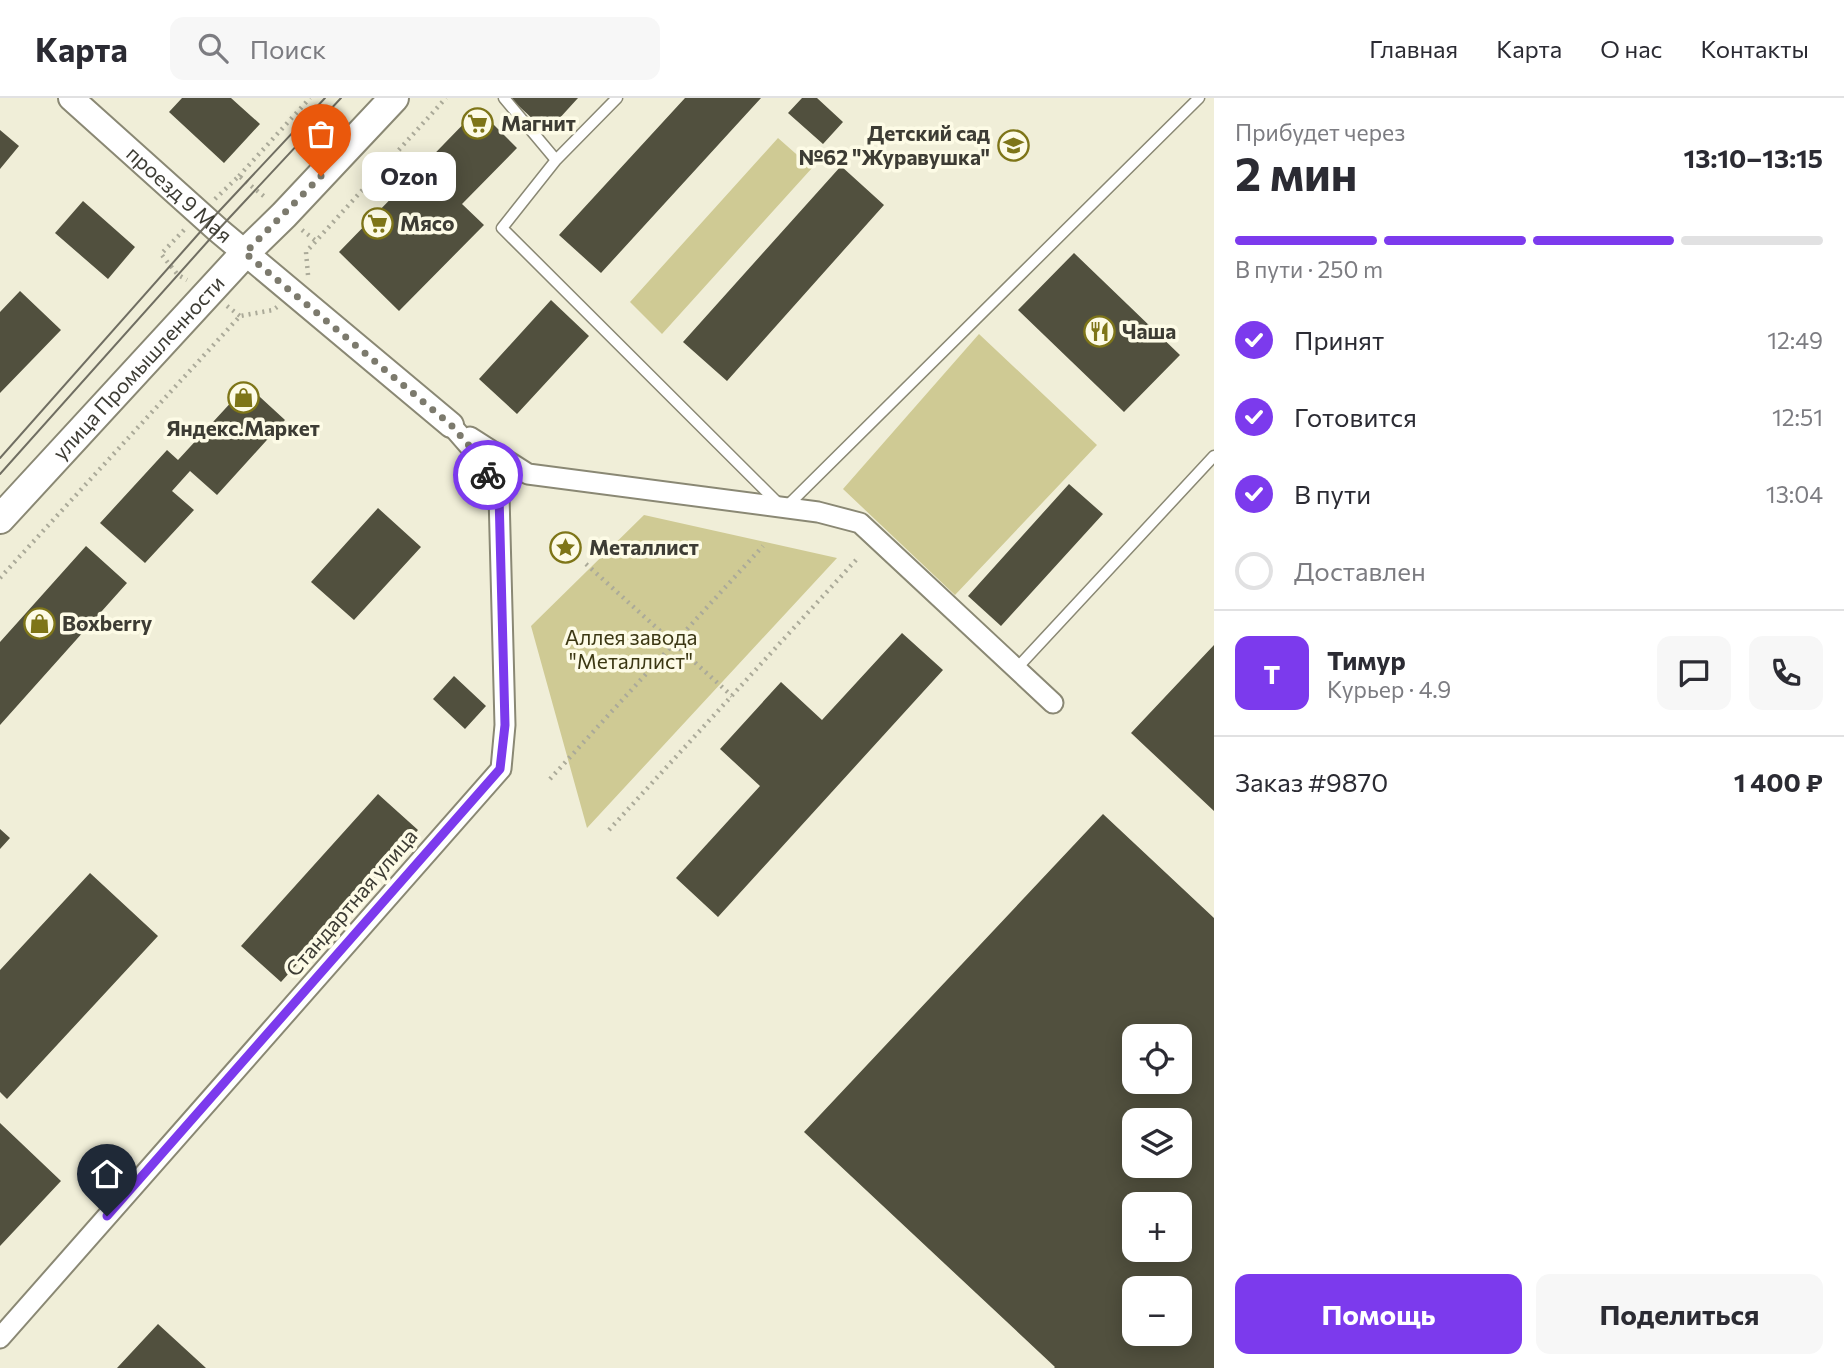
<!DOCTYPE html>
<html lang="ru">
<meta charset="utf-8">
<style>
:root{--surface:#fff;--page:#f7f7f7;--text:#2b2b33;--muted:#7c7c81;--line:#e1e1e2;--accent:#7c3aed}
body{margin:0;font-family:Commissioner,sans-serif;background:var(--page);color:var(--text);height:100vh;display:flex;flex-direction:column;font-size:26px;white-space:nowrap}
*{box-sizing:border-box;margin:0}
p{font-size:23px;color:var(--muted)}
.icon{flex:none;width:38px;height:38px;fill:none;stroke:currentColor;stroke-width:2;stroke-linecap:round;stroke-linejoin:round}
.map{position:relative;flex:1;overflow:hidden}
.side{display:flex;flex-direction:column;background:var(--surface);width:630px}
.side>*{flex:none}
.controls{position:absolute;left:1122px;top:926px;display:grid;gap:14px}
.controls a{display:grid;place-items:center;width:70px;height:70px;border-radius:14px;background:var(--surface);box-shadow:0 4px 18px #0003;font-size:35px}
.pin{position:absolute;display:grid;place-items:center;width:60px;height:60px;color:#fff;margin:-72px -30px;border-radius:50% 50% 50% 0;rotate:-45deg;box-shadow:0 0 7px #0007}
.pin .icon{rotate:45deg}
.courier{position:absolute;display:grid;place-items:center;width:70px;height:70px;margin:-35px;border:5px solid #7c3aed;border-radius:50%;background:#fff;color:#222;box-shadow:0 2px 9px #0007}
.bubble{position:absolute;height:49px;border-radius:14px;background:var(--surface);box-shadow:0 4px 18px #0003;font-size:23px;font-weight:700;line-height:49px;text-align:center}
.overview em{font-style:normal;font-weight:700}
.overview div{display:flex;flex-direction:column-reverse}
.overview{display:flex;align-items:center;justify-content:space-between;height:119px;padding:0 21px}
h1{font-size:46px;font-weight:700;line-height:52px}
.bar{display:grid;grid-template-columns:repeat(4,1fr);gap:10px 7px;align-content:center;height:84px;padding:0 21px}
.bar i{height:9px;border-radius:5px;background:var(--line)}
.bar .on{background:var(--accent)}
.bar p{grid-column:span 4}
.line{display:flex;align-items:center;gap:18px;padding:0 21px;border-top:2px solid var(--line)}
.line div{flex:1}
.round{display:grid;place-items:center;flex:none;width:74px;height:74px;border-radius:14px;background:var(--page)}
ol{padding:0 21px;list-style:none}
li{display:flex;align-items:center;gap:21px;height:77px}
li p{margin-inline-start:auto}
li .icon{padding:7px;border-radius:50%;background:var(--accent);color:#fff;stroke-width:4}
li:last-child{color:var(--muted)}
li i{width:38px;height:38px;border:4px solid var(--line);border-radius:50%}
.primary-button{display:flex;gap:14px;margin-top:auto;padding:14px 21px}
.primary-button a{flex:1;height:80px;border-radius:14px;background:var(--accent);color:#fff;font-size:28px;font-weight:700;line-height:80px;text-align:center}
.primary-button a+a{background:var(--page);color:var(--text)}
header{display:flex;align-items:center;gap:42px;box-sizing:border-box;height:98px;padding:0 35px;background:var(--surface);border-bottom:2px solid var(--line)}
header strong{font-size:33px}
nav{display:flex;gap:38px;margin-inline-start:auto;font-size:24px}
.search{width:490px;height:63px;background:var(--page);display:flex;align-items:center;gap:18px;box-sizing:border-box;padding:0 24px;border-radius:14px;color:var(--muted);font-size:26px}
main{display:flex;flex:1;min-height:0}
.map>svg:first-child{display:block}
.green{fill:#cfca94}
.building{fill:#51503e;fill-rule:evenodd}
.lines{fill:none;stroke-linecap:round;stroke-linejoin:round}
.service-casing{stroke:#8a8874;stroke-width:13}
.minor-casing{stroke:#8a8874;stroke-width:23}
.tertiary-casing{stroke:#8a8874;stroke-width:28}
.secondary-casing{stroke:#8a8874;stroke-width:32}
.path{stroke:#abaa99;stroke-width:4.5;stroke-dasharray:2 5;stroke-linecap:butt}
.service{stroke:#fff;stroke-width:10}
.minor{stroke:#fff;stroke-width:19}
.tertiary{stroke:#fff;stroke-width:24}
.secondary{stroke:#fff;stroke-width:28}
.tram{stroke:#706e62;stroke-width:2}
.done{stroke:#7c7a6d;stroke-width:7;stroke-dasharray:0 12.6}
.route{stroke:#7c3aed;stroke-width:9}
.labels{text-anchor:middle;stroke-width:7;stroke-linejoin:round;paint-order:stroke}
.poi-label{font-size:21px;font-weight:bold;fill:#3d3c34;stroke:#fdfbe6;text-anchor:start}
.street-label{font-size:21px;fill:#3d3c34;stroke:#fdfbe6}
.park-label{font-size:21px;fill:#3b3713;stroke:#fdfbe6}
</style>
<header>
<strong>Карта</strong>
<div class="search"><svg class="icon" aria-label="search" viewBox="0 0 24 24"><circle cx="10" cy="10" r="6"/><path d="M15 15l6 6"/></svg>Поиск</div>
<nav><a>Главная</a><a>Карта</a><a>О нас</a><a>Контакты</a></nav>
</header>
<main>
<div class="map">
<svg width="1214" height="1270" viewBox="0 0 1214 1270">
<rect width="100%" height="100%" fill="#f0eed8"/>
<path class="green" d="M778 40 812 70 662 236 630 204Z
M979 236 1097 347 955 497 843 391Z
M644 417 837 460 587 730 531 528Z"/>
<path class="building" d="M182 0H231L260 26 224 65 169 14Z
M510 0H578L547 34Z
M685 0H761L601 175 559 137Z
M802 0H817L843 24 823 46 788 15Z
M478 11 517 50 462 106 484 127 399 213 339 154Z
M0 32 19 48 0 71Z
M841 68 884 107 727 283 683 244Z
M83 103 135 149 108 181 55 135Z
M1074 155 1180 257 1124 314 1018 212Z
M20 193 61 232 0 295V214Z
M551 202 589 238 517 316 479 281Z
M247 287 285 322 217 397 190 373 172 393 194 412 145 465 100 425 167 352 178 362Z
M1069 386 1103 416 1001 528 968 498Z
M378 410 421 449 354 522 311 484Z
M86 448 127 485 0 627V544Z
M902 535 943 572 718 819 676 780 760 688 720 651 781 584 822 622Z
M1214 547V713L1131 635Z
M454 578 486 608 465 631 433 601Z
M378 696 418 732 281 884 241 848Z
M1103 716 1214 820V1270H1054L1055 1269 804 1034ZM1134 938H1180V984H1134ZM1134 1022H1180V1068H1134ZM1134 1106H1180V1152H1134ZM1134 1190H1180V1236H1134Z
M0 731 10 740 0 751Z
M90 775 158 838 7 1001 0 994V872Z
M0 1025 61 1083 0 1148Z
M158 1226 206 1270H117Z"/>
<g class="lines">
<defs>
<path id="service" d="M504 0 556 62 502 130 784 411 1199 0
M556 62 617 0
M1016 571 1214 358"/>
<path id="minor" d="M470 339 528 376 818 414 860 425 1053 605
M0 1240 501 671 505 627 499 397 478 358 451 327"/>
<g id="tertiary">
<path id="s1" d="M71 0 218 132 451 327"/>
</g>
<g id="secondary">
<path id="s2" d="M0 421 245 155 284 117 394 0"/>
</g>
</defs>
<use href="#service" class="service-casing"/>
<use href="#minor" class="minor-casing"/>
<use href="#tertiary" class="tertiary-casing"/>
<use href="#secondary" class="secondary-casing"/>
<path class="path" d="M239 78 310 0
M215 101 239 78 266 100
M184 132 161 156 178 177 187 182
M302 132 316 143
M308 177 306 154 446 0
M227 208 240 218
M586 466 732 598
M0 480 240 218 273 212 277 209
M550 681 763 448
M609 732 856 462"/>
<use href="#service" class="service"/>
<use href="#minor" class="minor"/>
<use href="#tertiary" class="tertiary"/>
<use href="#secondary" class="secondary"/>
<path class="tram" d="M0 360 209 124 325 0
M0 376 218 132 341 0"/>
</g>
<g class="lines">
<path class="done" d="M321 78 245 155 451 327 478 358 488 377"/>
<path class="route" d="M107 1118 500 671 505 627 499 397 488 377"/>
</g>
<defs>
<symbol id="supermarket-ring" viewBox="-11 -11 22 22"><circle r="9.5" fill="#fdfbe6" stroke="#7e7518" stroke-width="1.5"/><path d="M-6-5.5h2.5l.6 2H6L4.5 2H-2.5L-4.4-4H-6ZM-1.5 3.2a1.3 1.3 0 1 0 .1 0ZM3 3.2a1.3 1.3 0 1 0 .1 0Z" fill="#7e7518"/></symbol>
<symbol id="school-ring" viewBox="-11 -11 22 22"><circle r="9.5" fill="#fdfbe6" stroke="#7e7518" stroke-width="1.5"/><path d="M0-5L7-2L0 1L-7-2ZM-4 1L0 2.5L4 1V4Q0 6-4 4Z" fill="#7e7518"/></symbol>
<symbol id="restaurant-ring" viewBox="-11 -11 22 22"><circle r="9.5" fill="#fdfbe6" stroke="#7e7518" stroke-width="1.5"/><path d="M-5-6h1v4h1v-4h1v4h1v-4h1v5L-1.5 .5V6h-2V.5L-5-1ZM5-6V6H3V1.5H1.5Q1.5-4 5-6Z" fill="#7e7518"/></symbol>
<symbol id="shop-ring" viewBox="-11 -11 22 22"><circle r="9.5" fill="#fdfbe6" stroke="#7e7518" stroke-width="1.5"/><path d="M-5-2.5h2.3a2.7 3.5 0 0 1 5.4 0H5L5.5 6h-11ZM-1.5-2.5h3a1.5 2.3 0 0 0-3 0Z" fill="#7e7518"/></symbol>
<symbol id="sight-ring" viewBox="-11 -11 22 22"><circle r="9.5" fill="#fdfbe6" stroke="#7e7518" stroke-width="1.5"/><path d="M0-6L1.8-2.2L6-1.7L2.9 1.2L3.7 5.4L0 3.3L-3.7 5.4L-2.9 1.2L-6-1.7L-1.8-2.2Z" fill="#7e7518"/></symbol>
</defs>
<g fill-rule="evenodd">
<use href="#supermarket-ring" x="460" y="8" width="35" height="35"/>
<use href="#school-ring" x="996" y="30" width="35" height="35"/>
<use href="#supermarket-ring" x="360" y="108" width="35" height="35"/>
<use href="#restaurant-ring" x="1082" y="216" width="35" height="35"/>
<use href="#shop-ring" x="226" y="282" width="35" height="35"/>
<use href="#sight-ring" x="548" y="432" width="35" height="35"/>
<use href="#shop-ring" x="22" y="508" width="35" height="35"/>
</g>
<g class="labels">
<g class="poi-label">
<text x="501" y="33">Магнит</text>
<text x="990" y="43" text-anchor="end">Детский сад<tspan x="990" dy="24">№62 "Журавушка"</tspan></text>
<text x="400" y="133">Мясо</text>
<text x="1122" y="241">Чаша</text>
<text x="243" y="338" text-anchor="middle">Яндекс.Маркет</text>
<text x="589" y="457">Металлист</text>
<text x="62" y="533">Boxberry</text>
</g>
<g class="street-label">
<text dy="7" stroke="none"><textPath href="#s1" startOffset="145">проезд 9 Мая</textPath></text>
<text dy="7" stroke="none"><textPath href="#s2" startOffset="205">улица Промышленности</textPath></text>
<text transform="translate(352 805) rotate(-49)" y="7">Стандартная улица</text>
</g>
<g class="park-label">
<text x="631" y="547">Аллея завода<tspan x="631" dy="24">"Металлист"</tspan></text>
</g>
</g>
</svg>
<div class="controls">
<a><svg class="icon" aria-label="locate" viewBox="0 0 24 24"><circle cx="12" cy="12" r="6"/><path d="M12 2v4M12 18v4M2 12h4M18 12h4"/></svg></a>
<a><svg class="icon" aria-label="layers" viewBox="0 0 24 24"><path d="M12 4l9 5-9 5-9-5zM3 14l9 5 9-5"/></svg></a>
<a>+</a>
<a>−</a>
</div>
<div class="pin" style="left:321px;top:78px;background:#ea580c"><svg class="icon" aria-label="bag" viewBox="0 0 24 24"><path d="M5 8h14l-1 12H6zM9 8a3 3 0 0 1 6 0"/></svg></div>
<div class="pin" style="left:107px;top:1118px;background:#1f2937"><svg class="icon" aria-label="home" viewBox="0 0 24 24"><path d="M3 11l9-7 9 7M6 9v11h12V9"/></svg></div>
<div class="courier" style="left:488px;top:377px"><svg class="icon" aria-label="bike" viewBox="0 0 24 24"><circle cx="6" cy="16" r="4"/><circle cx="18" cy="16" r="4"/><path d="M6 16l4-8h5l3 8M10 8l3 8H6M13 5h3"/></svg></div>
<div class="bubble" style="left:362px;top:54px;width:94px">Ozon</div>
</div>
<section class="side">
<div class="overview"><div><h1>2 мин</h1><p>Прибудет через</p></div><em>13:10–13:15</em></div>
<div class="bar"><i class="on"></i><i class="on"></i><i class="on"></i><i></i><p>В пути · 250 m</p></div>
<ol>
<li><svg class="icon" aria-label="check" viewBox="0 0 24 24"><path d="M5 12l5 5 9-10"/></svg>Принят<p>12:49</p></li>
<li><svg class="icon" aria-label="check" viewBox="0 0 24 24"><path d="M5 12l5 5 9-10"/></svg>Готовится<p>12:51</p></li>
<li><svg class="icon" aria-label="check" viewBox="0 0 24 24"><path d="M5 12l5 5 9-10"/></svg>В пути<p>13:04</p></li>
<li><i></i>Доставлен</li>
</ol>
<div class="line" style="height:126px"><b class="round" style="background:var(--accent);color:#fff">Т</b><div><b>Тимур</b><p>Курьер · 4.9</p></div><a class="round"><svg class="icon" aria-label="chat" viewBox="0 0 24 24"><path d="M4 5h16v11H9l-5 4z"/></svg></a><a class="round"><svg class="icon" aria-label="phone" viewBox="0 0 24 24"><path d="M5 4h4l2 5-3 2q2 4 5 5l2-3 5 2v4C11 20 4 13 5 4z"/></svg></a></div>
<div class="line" style="height:91px"><div>Заказ #9870</div><b>1 400 ₽</b></div>
<div class="primary-button"><a>Помощь</a><a>Поделиться</a></div>
</section>
</main>
